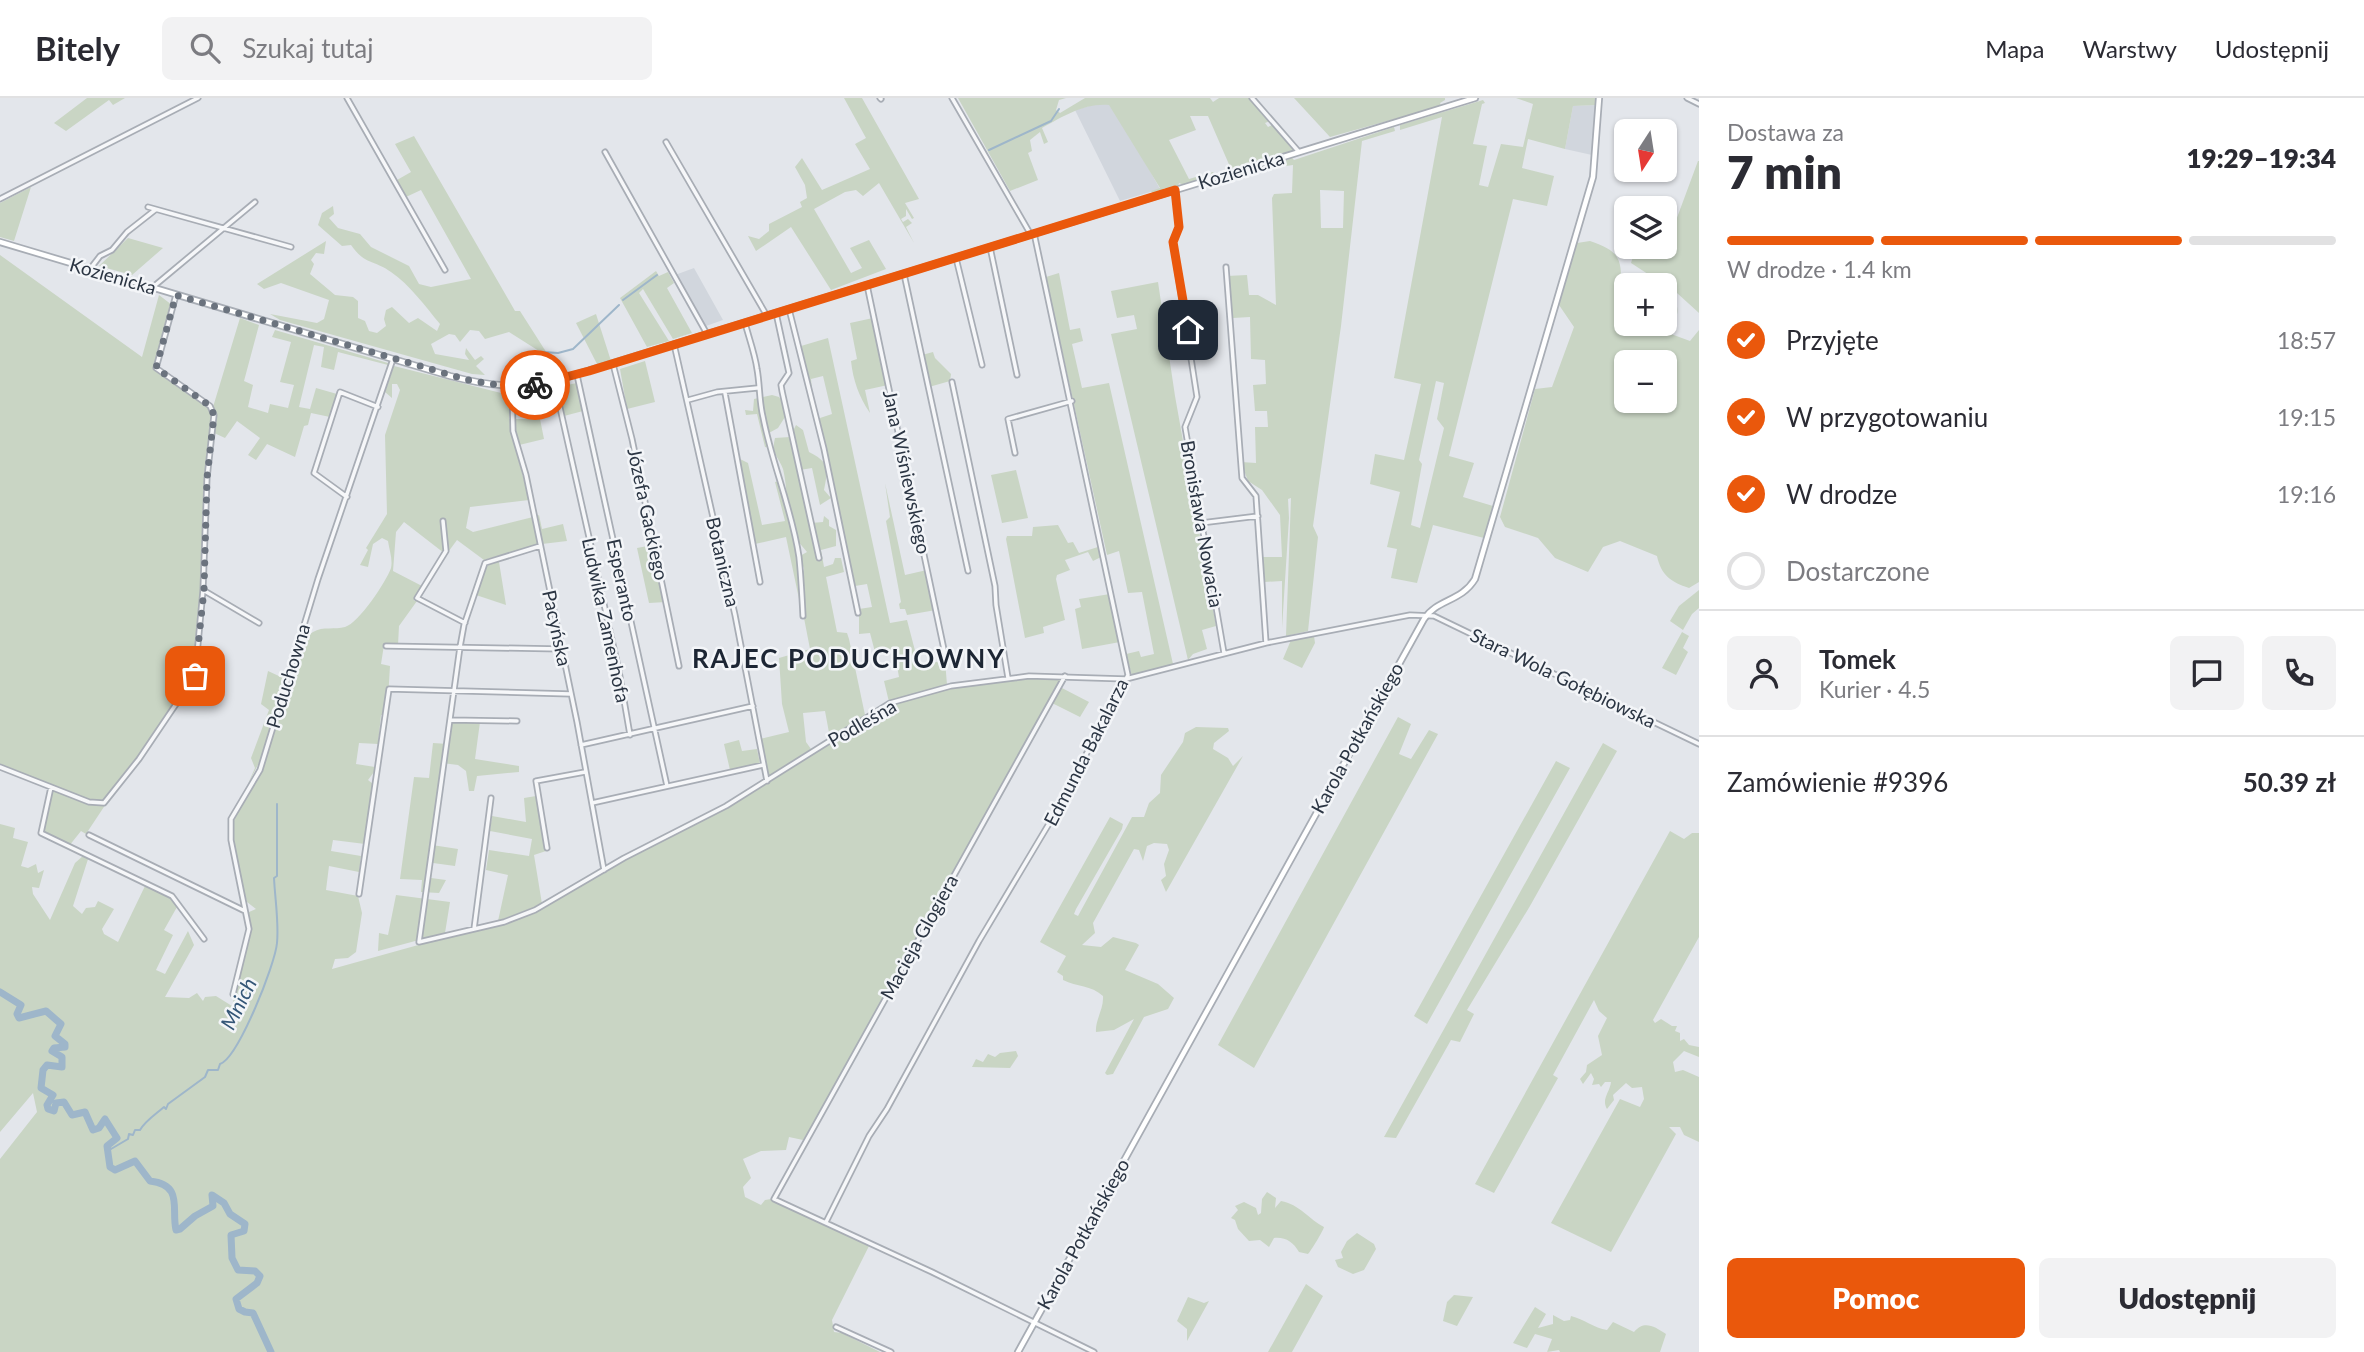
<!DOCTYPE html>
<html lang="pl">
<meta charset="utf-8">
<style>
:root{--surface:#fff;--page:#f2f2f3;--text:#2b2b33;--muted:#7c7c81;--line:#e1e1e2;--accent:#ea580c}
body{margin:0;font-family:Lato,sans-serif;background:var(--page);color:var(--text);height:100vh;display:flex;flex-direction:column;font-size:26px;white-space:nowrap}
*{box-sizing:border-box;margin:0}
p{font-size:23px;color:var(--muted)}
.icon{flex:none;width:38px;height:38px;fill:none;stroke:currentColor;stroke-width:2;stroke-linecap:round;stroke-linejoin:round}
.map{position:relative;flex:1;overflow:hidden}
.panel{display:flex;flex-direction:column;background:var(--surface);width:665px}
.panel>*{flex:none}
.needle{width:46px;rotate:192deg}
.controls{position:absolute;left:1614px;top:21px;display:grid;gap:14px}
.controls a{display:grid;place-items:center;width:63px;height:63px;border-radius:10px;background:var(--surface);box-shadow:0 2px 5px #0004;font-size:35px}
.pin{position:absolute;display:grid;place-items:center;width:60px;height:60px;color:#fff;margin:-30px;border-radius:14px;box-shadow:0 4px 10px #0006}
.courier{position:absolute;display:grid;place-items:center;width:70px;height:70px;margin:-35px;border:5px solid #ea580c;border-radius:50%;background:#fff;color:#222;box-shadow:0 2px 9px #0007}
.headline em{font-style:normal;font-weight:800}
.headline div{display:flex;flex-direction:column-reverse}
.headline{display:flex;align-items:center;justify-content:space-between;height:119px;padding:0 28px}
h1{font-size:46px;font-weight:800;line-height:52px}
.bar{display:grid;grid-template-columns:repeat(4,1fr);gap:10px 7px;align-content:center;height:84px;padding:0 28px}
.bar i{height:9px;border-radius:5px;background:var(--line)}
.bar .on{background:var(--accent)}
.bar p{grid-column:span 4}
.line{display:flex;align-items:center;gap:18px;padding:0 28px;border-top:2px solid var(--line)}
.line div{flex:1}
.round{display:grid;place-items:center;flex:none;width:74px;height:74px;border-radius:10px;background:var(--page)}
ol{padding:0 28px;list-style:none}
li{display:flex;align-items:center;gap:21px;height:77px}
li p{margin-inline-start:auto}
li .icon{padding:7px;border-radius:50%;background:var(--accent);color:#fff;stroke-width:4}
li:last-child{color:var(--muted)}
li i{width:38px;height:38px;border:4px solid var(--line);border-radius:50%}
.action{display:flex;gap:14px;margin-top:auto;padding:14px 28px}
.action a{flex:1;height:80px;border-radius:10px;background:var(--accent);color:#fff;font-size:28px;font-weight:800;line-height:80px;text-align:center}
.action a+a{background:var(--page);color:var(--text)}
header{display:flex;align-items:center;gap:42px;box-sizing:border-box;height:98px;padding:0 35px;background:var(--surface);border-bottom:2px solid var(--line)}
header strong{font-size:33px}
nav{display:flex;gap:38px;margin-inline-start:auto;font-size:24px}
.search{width:490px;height:63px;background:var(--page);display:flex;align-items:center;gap:18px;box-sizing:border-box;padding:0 24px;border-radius:10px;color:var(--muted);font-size:26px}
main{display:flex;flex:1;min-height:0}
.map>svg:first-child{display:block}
.built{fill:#d1d6dd}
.green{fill:#c9d5c4;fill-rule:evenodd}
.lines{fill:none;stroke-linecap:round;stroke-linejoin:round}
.stream{stroke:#9eb6ca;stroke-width:2}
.river{stroke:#9eb6ca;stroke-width:7}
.street-casing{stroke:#a8adb5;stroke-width:7}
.secondary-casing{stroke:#a8adb5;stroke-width:8}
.street{stroke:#f6f7f9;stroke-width:3.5}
.secondary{stroke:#fff;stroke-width:4.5}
.done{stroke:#6b737e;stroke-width:7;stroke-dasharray:0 12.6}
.route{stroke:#ea580c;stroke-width:9}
.labels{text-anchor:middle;stroke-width:5;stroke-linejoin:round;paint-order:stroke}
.street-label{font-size:19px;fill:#2b3543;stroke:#f3f5f8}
.water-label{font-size:21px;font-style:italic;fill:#345677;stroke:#f3f5f8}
.district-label{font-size:26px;font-weight:bold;letter-spacing:2px;fill:#1d2634;stroke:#f3f5f8}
</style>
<header>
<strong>Bitely</strong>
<div class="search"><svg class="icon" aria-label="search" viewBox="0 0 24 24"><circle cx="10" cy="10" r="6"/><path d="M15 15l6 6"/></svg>Szukaj tutaj</div>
<nav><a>Mapa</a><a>Warstwy</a><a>Udostępnij</a></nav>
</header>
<main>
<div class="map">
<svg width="1699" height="1254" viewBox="0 0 1699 1254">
<rect width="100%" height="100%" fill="#e3e6eb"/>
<path class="built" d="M1110 2 1160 91 1120 103 1075 12Z
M1597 7 1592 57 1565 51 1573 8Z
M694 170 723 222 706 228 675 177Z"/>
<path class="green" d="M87 0H125L113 7 109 2 66 33 54 25Z
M844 0H862L919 101 905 105 914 120 912 121 906 111V118L901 121 903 124 908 121 912 125 906 129 914 145 879 85 863 98 856 92 845 94 814 111 851 175 862 170 850 150 869 142 886 171 831 192 791 129 756 153 748 138 759 141 769 133V126L802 109 800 104 807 100 805 87 795 69 802 60 822 92 870 71 855 46 866 40Z
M958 0H1066L1059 2 1056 12 1060 15 1085 0H1210L1213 4 1219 0H1249L1270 23 1265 25 1268 29 1274 26 1295 50V53L1231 71 1208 18H1190L1196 32 1169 42 1189 81 1213 74 1215 77 1184 87 1179 85 1178 89 1169 92 1164 90 1163 93 1153 96 1151 93 1160 90 1109 7C1084 5 1064 18 1042 30L1048 44 1044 46 1040 34 1030 42 1032 53 1028 55 1038 82 1010 93Z
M1294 0H1445V2L1440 5 1441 8 1330 39Z
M1516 0H1596L1597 7 1573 8 1565 51 1528 41 1522 70 1554 78 1547 108 1513 101 1449 358 1474 365 1463 399 1493 408 1484 440 1433 427 1417 485 1391 480 1397 451 1387 449 1400 394 1370 386 1375 356 1404 362 1421 286 1394 280 1442 19 1400 32V27L1483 2 1485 5 1482 6 1473 46 1487 48 1479 87 1488 89 1501 46 1523 49 1533 6ZM1436 283 1444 285 1437 321 1444 330 1420 430 1411 427 1422 366 1419 362Z
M1394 29 1395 33 1362 43 1341 228 1313 428 1318 439 1308 533 1286 538 1291 400 1288 401 1289 420 1282 530V483L1264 484 1263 459H1282L1280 417 1262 392 1248 383 1241 364 1256 365 1255 329H1268L1267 313H1255L1253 287 1266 286 1265 262 1251 261 1250 219 1233 220 1227 178 1247 177 1249 197H1258L1276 207 1272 100 1274 96 1292 95 1293 67 1286 68V62L1292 60 1294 62ZM1320 92 1344 93 1343 130H1321Z
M414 38 515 213H520L550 260 509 234 485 241 479 233 470 232 460 244 455 237 449 236 431 246 435 256 469 262 465 256 466 250 475 262 481 258 484 261 476 268 485 277 472 276 280 222 270 216 317 225 324 221 329 202 281 185 264 191 257 186 326 143 324 156 316 155 311 162 314 166 310 176 335 197 353 199 358 203V220L365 223 369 233 377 235 386 228 384 221 386 212 392 209 409 225 418 220 437 233 440 226C425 208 410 187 391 174 373 161 366 168 351 147L342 148 318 127 322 115 333 108 334 116 329 120 338 130 360 136 371 149 409 168 419 186 431 189 471 181 421 92 406 99 397 82 411 74 395 46Z
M1698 63H1699V215L1677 195 1631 165 1636 149H1664V134L1671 136Z
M31 89 14 143 0 139V105Z
M128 140 163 150 132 177 99 168Z
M1590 143C1619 153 1622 160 1621 189L1626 193V226H1664V200L1668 194C1683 209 1677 217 1671 236L1690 243 1699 232V484L1689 490C1671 484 1661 477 1657 458L1620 443 1603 449 1588 474 1555 460 1538 440 1505 429 1500 419 1535 291 1552 289 1574 229 1559 207 1577 145ZM1664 264V303H1626V264Z
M0 157 142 259 159 197 172 207 157 269 213 309 240 220 259 227 244 283 253 287 248 309 268 315 270 306 288 310 294 287 280 284 291 244 272 239 275 232 388 265V267L338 254 334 272 321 269 324 249 314 247 299 309 310 311 316 290 337 296 330 319 311 315 308 327 304 328 295 359 267 346 256 362 248 357 260 340 237 323 225 340 212 334 198 577 135 662 86 736 81 733 69 748 41 735 52 688 0 668Z
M656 173 659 178 668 174 674 185 667 190 692 235 673 241 643 191 639 195 669 243 647 249 620 200Z
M1059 175 1070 232 1080 230 1083 243 1072 246 1082 290 1109 285 1173 566 1132 578 1126 556 1139 553 1141 559 1154 556 1142 494 1128 495 1119 453 1107 457 1046 179Z
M1158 184 1175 298 1216 528 1202 532 1207 551 1193 556 1188 562 1111 236 1137 231 1134 217 1117 220 1111 193Z
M596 216 611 263 597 266 576 225Z
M873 220 888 287 865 292 870 315C859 299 853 282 851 263L857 261 850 225Z
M828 240 890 525 907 522 919 568 945 562 947 587 889 604 884 583 899 579 894 551 875 554 870 535 859 536V511L872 509 867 486 855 488 817 321 832 316 823 278 811 281 813 303 801 248Z
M933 254 935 260 951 276 950 283 929 289 922 257Z
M645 263 655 304 627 311 620 271Z
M394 268 505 296 510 299 509 321H529L539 316 544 341 515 348 529 402 470 409 466 430 473 434 533 419 538 446 484 462 457 442 446 457V429L443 420 444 455 404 424 396 434 393 473 422 488 414 503H417L399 528 398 547H384L381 566 390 568 387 617H381L378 646 359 645 356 666 375 669 374 674 368 682 373 686 365 746 333 742 331 753 361 758 359 774 329 768 326 792 358 798 362 815 356 854 348 860 335 861 332 871 537 814 624 761 727 709 866 621 899 603 944 592 1006 583 1031 580 1061 582 814 1025 803 1042 789 1039 786 1052 761 1053 743 1061 751 1080 743 1089 745 1099 761 1107 765 1102 771 1101 870 1146 832 1222 834 1234 842 1235 880 1254H0V1061L37 1014 33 995 0 1034V726L15 730 13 740 28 744 21 768 28 770 36 766 38 775 44 772 39 790 32 789 33 796 50 822 75 765 84 757 89 758 73 808 82 816 86 810 95 809 98 803 114 811 102 831 104 836 118 844 145 788 172 800 177 809 164 832 173 837 156 872 165 876 188 833 194 847 165 899 189 900 197 895 203 903 205 899 216 898 232 908 250 837 249 814 256 811 247 804C239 773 224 737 239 709 248 692 260 680 265 662L261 661 247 688 255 670 251 660 269 612 261 606 268 573 281 579 298 560 302 544C309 542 307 537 313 534 323 528 335 532 345 529 359 525 386 484 391 470 393 461 389 451 388 443L382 440 373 446 368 469 360 467 368 452 366 450 387 416 385 337 400 292 397 286H392V300L385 294Z
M577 285 583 313 564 318 557 289Z
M772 297 779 299 783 305 785 319 778 330 767 336 770 350 765 349 757 316 746 317 745 312 753 313 754 301Z
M796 327 803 332 809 354C830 364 828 372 824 392L831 400 820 407 812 370 800 372 811 425 823 424 824 418 829 422V428L836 432V448L821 452 824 469 833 466 835 460H841L844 474 826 479 837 534 847 535 849 541 865 617 830 640 825 613 803 615 806 644 811 651 769 679 760 641 789 634 782 606 779 560 810 551 804 520 806 517 801 479 804 471 800 458 807 454 792 436 797 459 799 501 786 439 755 446 740 361 748 365 762 427 785 423 775 384 779 383 787 411C787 399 786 383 783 371 778 358 771 356 775 340L790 339Z
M1016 372 1028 420 1002 425 991 377Z
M885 385 905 477 927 472 936 512 907 517 905 511H900L899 506 901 504 886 423 890 419Z
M539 417 542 431 563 426 567 443 542 446 537 418Z
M1058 427 1068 445 1073 444 1079 455 1101 448 1103 458 1093 463 1088 454 1065 462 1070 472 1057 477 1056 481 1065 522 1043 529 1044 535 1025 540 1006 441 1007 438H1032L1033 429Z
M653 447 666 504 649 505 637 450Z
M497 462 499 464 506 507 476 497 485 469Z
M1699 492V510L1692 516 1683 532 1670 523 1679 508Z
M1110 496 1120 544 1082 551 1075 511 1081 509 1079 501Z
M1682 534 1689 538 1683 550 1688 554 1676 577 1662 570Z
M1314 538 1315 545 1302 570 1283 561 1291 542Z
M1060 589 1089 604 1080 619 1052 605Z
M1398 619 1411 626 1399 656 1411 661 1429 632 1438 636 1254 970 1218 947Z
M451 623 480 624 475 661 519 668V674L477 678 474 693H469L466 673 458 667 442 665 432 747 458 751 455 768 433 765 431 780 446 782 439 795 421 794 422 782 400 781 414 679 429 680 433 645 448 646Z
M1196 629 1228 630 1229 633 1214 645 1213 651 1228 660 1233 668 1243 658 1166 794 1161 782 1166 778 1164 766 1169 752 1167 746 1154 745 1147 748 1143 763 1139 752 1134 751 1093 825 1095 835 1082 847 1101 849 1113 839 1136 845 1139 847 1125 872 1158 886 1174 900 1168 911 1144 919 1113 976 1107 977 1105 975 1134 921 1114 932 1096 934C1095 922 1104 911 1103 898 1091 887 1077 889 1063 882V878L1057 874 1066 858 1040 844 1110 719 1123 726 1122 731 1076 811 1074 816 1078 818 1132 719H1144L1149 705 1160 695 1161 677 1183 644 1185 635Z
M739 642 742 653 757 651 760 666 730 672 724 646Z
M1603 645 1617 653 1530 808 1467 912 1474 916 1460 944 1451 942 1396 1040 1384 1039Z
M1556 663 1570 670 1427 926 1414 918Z
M536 698 546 753 534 757 542 806 498 823 508 777 486 772 489 752 529 758 532 741 490 733 492 718 526 724 524 700Z
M1670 733 1684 741 1692 735H1699V839L1653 922 1655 925 1661 921 1672 928H1677L1675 933 1680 935V943L1684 941 1689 947 1699 949V959L1684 953 1673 964 1675 974 1683 972 1699 979V1044L1684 1037 1680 1029H1669L1676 1036 1611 1154 1551 1125 1620 1001 1640 1009 1644 1001 1642 989 1632 990 1626 985 1613 997 1614 1002 1607 1011C1601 1001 1610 994 1611 984H1605L1601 989 1599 986 1592 987 1594 981 1591 975 1583 986 1580 981 1586 974 1587 967 1602 957 1598 938 1607 920 1599 913 1594 902 1553 977 1558 980 1494 1095 1475 1086Z
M396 797 450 804 445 835 378 853 379 835 388 837Z
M1016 953 1018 958 1010 970 972 969 976 961 983 964 988 956 995 959 1000 955Z
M1267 1094 1276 1100 1275 1110 1281 1103C1299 1106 1310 1122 1324 1129 1323 1133 1311 1153 1308 1156L1299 1154C1293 1144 1286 1139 1274 1140L1269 1149 1260 1142 1249 1143 1238 1131 1235 1122 1231 1120 1238 1112 1235 1108 1244 1104 1256 1110 1258 1117 1261 1115 1262 1101Z
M1357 1135 1374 1146 1376 1151 1364 1172 1353 1176 1338 1169 1335 1162 1343 1160 1341 1154 1347 1143Z
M1306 1186 1323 1198 1292 1254H1268Z
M1454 1197 1473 1199 1457 1228 1443 1223 1447 1204Z
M1188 1199 1204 1205 1209 1203 1187 1243V1231L1177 1223Z
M1535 1209 1546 1216 1538 1230 1553 1226V1217L1564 1223 1570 1222 1571 1218C1584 1221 1594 1230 1607 1232L1613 1224 1634 1234C1644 1222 1654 1228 1666 1236L1660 1254H1560L1559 1252 1547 1254 1552 1241 1535 1236 1527 1250 1513 1245Z"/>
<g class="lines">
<path class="stream" d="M989 52 1051 23 1059 11
M623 202 657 177
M543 254 558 255 573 251 619 207
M108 1047 111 1051 128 1041 129 1036 133 1037 135 1032H140C145 1023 156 1016 164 1009L166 1011 168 1006 205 979 208 972H218L220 966C238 960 275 867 277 845 279 824 275 801 274 780L277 778V706"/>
<path class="river" d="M0 894 21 907 17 916 19 920 46 913 61 926 55 938 65 946V949L54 950 52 953 62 959V969L47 967 43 972 41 990 53 997 47 1007 48 1011 54 1013 56 1005 64 1004 72 1017 85 1014 93 1032 99 1030 105 1021 117 1040 107 1048 110 1069 115 1072 135 1063 150 1083C184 1087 171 1111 176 1132L180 1131 195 1118 213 1108 212 1097 224 1105 230 1116 245 1126 244 1133 231 1137 232 1160 238 1172 255 1173 260 1178 257 1185 236 1201 239 1211 245 1214 253 1215 271 1254"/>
<defs>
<path id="street" d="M347 0 445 172
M880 0 881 1
M952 0 1031 137
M1252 0 1299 54
M1687 0 1699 6
M666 44 767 218
M605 54 707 236
M1175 92 1179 129 1173 144 1197 299 1185 329 1224 555
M0 101 198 0
M148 109 291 149
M990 149 1017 277
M956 160 982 267
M1226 169 1242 380 1256 398 1266 545
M90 171 100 158 112 152 127 134 155 112
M904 176 968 473
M867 187 946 561
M153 189 255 104
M789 211 824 351 858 515
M776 215 789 275 781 287 782 293 819 460
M745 225C749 240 755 256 757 271 760 287 759 303 763 319 772 366 792 411 799 459 801 478 802 498 803 518
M674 246 735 517 767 683
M613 266 632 341 679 568
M577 277 667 688
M554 283 619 573 630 637
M952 284 995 488 996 507 1008 580
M512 289 513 333 526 377 577 624 604 772
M725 295 760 484
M688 302 717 294 757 290
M1015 355 1008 321 1072 303
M347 399 314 375 340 294 378 309
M443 423 446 453 417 500 465 525
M1201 425 1258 418
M540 448 485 465 464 527 460 549 419 844 504 824 535 812 624 760 726 708 890 605 951 588 1029 578 1126 581 1266 545 1410 517 1434 518 1699 646
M203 492 259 525
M386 548 561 551
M1065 578 774 1101 932 1174 1094 1254
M450 622 517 623
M581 647 753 608
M0 669 89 704 104 705 139 661 195 578 203 492 207 380 214 317 210 308 156 270 176 197
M51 689 41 735 172 798 204 841
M592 705 763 667
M89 737 245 813
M547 750 536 683 585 674
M359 796 389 591 571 596
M474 831 491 700
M233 896 249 831 231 742V721L260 672 318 481 393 261
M826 1124 869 1038 887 1011 979 843 1053 719 1128 577 1034 135
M836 1229 891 1254"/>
<path id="secondary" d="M0 144 450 278C488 288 523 292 561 281L1475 0
M1018 1254 1424 521C1437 501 1461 504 1475 481L1593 79 1599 0"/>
</defs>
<use href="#street" class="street-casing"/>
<use href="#secondary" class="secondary-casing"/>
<use href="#street" class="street"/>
<use href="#secondary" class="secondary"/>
</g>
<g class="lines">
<path class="done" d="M195 578 204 492 207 380 214 317 210 308 156 270 176 197 468 282 503 288 535 287"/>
<path class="route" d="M535 287 589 273 1175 92 1179 129 1173 144 1188 232"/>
</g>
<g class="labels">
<g class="street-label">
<text transform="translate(1241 72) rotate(-17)" y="7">Kozienicka</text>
<text transform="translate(113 178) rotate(16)" y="7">Kozienicka</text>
<text transform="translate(907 374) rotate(78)" y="7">Jana Wiśniewskiego</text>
<text transform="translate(648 416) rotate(78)" y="7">Józefa Gackiego</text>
<text transform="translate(1202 426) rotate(80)" y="7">Bronisława Nowacia</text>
<text transform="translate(723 464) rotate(77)" y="7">Botaniczna</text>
<text transform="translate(622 482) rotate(78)" y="7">Esperanto</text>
<text transform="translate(606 522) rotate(78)" y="7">Ludwika Zamenhofa</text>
<text transform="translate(557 530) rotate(78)" y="7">Pacyńska</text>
<text transform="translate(288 578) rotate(-73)" y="7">Poduchowna</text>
<text transform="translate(1563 580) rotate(26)" y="7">Stara Wola Gołębiowska</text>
<text transform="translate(862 625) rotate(-30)" y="7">Podleśna</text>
<text transform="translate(1357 640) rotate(-61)" y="7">Karola Potkańskiego</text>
<text transform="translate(1086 654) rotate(-63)" y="7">Edmunda Bakalarza</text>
<text transform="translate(919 839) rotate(-61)" y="7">Macieja Glogiera</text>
<text transform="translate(1083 1136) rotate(-61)" y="7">Karola Potkańskiego</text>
</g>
<g class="water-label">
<text transform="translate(239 906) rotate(-64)" y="7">Mnich</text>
</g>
<g class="district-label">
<text x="849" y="570">RAJEC PODUCHOWNY</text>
</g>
</g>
</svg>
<div class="controls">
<a><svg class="needle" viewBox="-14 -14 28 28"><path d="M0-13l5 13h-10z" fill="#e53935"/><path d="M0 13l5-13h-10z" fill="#7c7c81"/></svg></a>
<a><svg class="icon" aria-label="layers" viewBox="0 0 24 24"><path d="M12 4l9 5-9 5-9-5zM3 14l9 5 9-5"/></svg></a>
<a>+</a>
<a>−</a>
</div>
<div class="pin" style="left:195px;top:578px;background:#ea580c"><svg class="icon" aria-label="bag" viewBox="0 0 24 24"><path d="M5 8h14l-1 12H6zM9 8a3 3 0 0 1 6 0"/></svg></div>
<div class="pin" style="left:1188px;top:232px;background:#1f2937"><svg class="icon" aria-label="home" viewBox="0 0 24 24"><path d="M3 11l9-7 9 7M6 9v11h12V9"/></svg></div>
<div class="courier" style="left:535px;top:287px"><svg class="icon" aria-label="bike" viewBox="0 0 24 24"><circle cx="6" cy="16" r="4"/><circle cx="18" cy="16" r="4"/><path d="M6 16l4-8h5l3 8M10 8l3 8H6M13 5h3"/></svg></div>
</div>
<section class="panel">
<div class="headline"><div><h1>7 min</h1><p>Dostawa za</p></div><em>19:29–19:34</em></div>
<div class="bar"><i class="on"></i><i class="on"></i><i class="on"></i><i></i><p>W drodze · 1.4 km</p></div>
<ol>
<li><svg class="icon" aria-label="check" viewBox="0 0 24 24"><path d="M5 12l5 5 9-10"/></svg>Przyjęte<p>18:57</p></li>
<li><svg class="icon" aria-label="check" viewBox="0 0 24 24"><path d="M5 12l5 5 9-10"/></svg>W przygotowaniu<p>19:15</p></li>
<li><svg class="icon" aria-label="check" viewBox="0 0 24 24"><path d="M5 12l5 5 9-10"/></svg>W drodze<p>19:16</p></li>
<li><i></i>Dostarczone</li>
</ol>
<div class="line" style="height:126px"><a class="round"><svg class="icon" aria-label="person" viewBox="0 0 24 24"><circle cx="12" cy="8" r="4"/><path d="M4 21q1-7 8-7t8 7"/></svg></a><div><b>Tomek</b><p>Kurier · 4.5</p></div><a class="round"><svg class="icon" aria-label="chat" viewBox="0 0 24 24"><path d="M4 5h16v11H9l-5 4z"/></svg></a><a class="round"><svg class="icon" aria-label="phone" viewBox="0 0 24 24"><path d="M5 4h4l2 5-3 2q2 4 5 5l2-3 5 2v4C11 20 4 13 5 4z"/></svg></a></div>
<div class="line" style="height:91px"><div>Zamówienie #9396</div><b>50.39 zł</b></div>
<div class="action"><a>Pomoc</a><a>Udostępnij</a></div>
</section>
</main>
